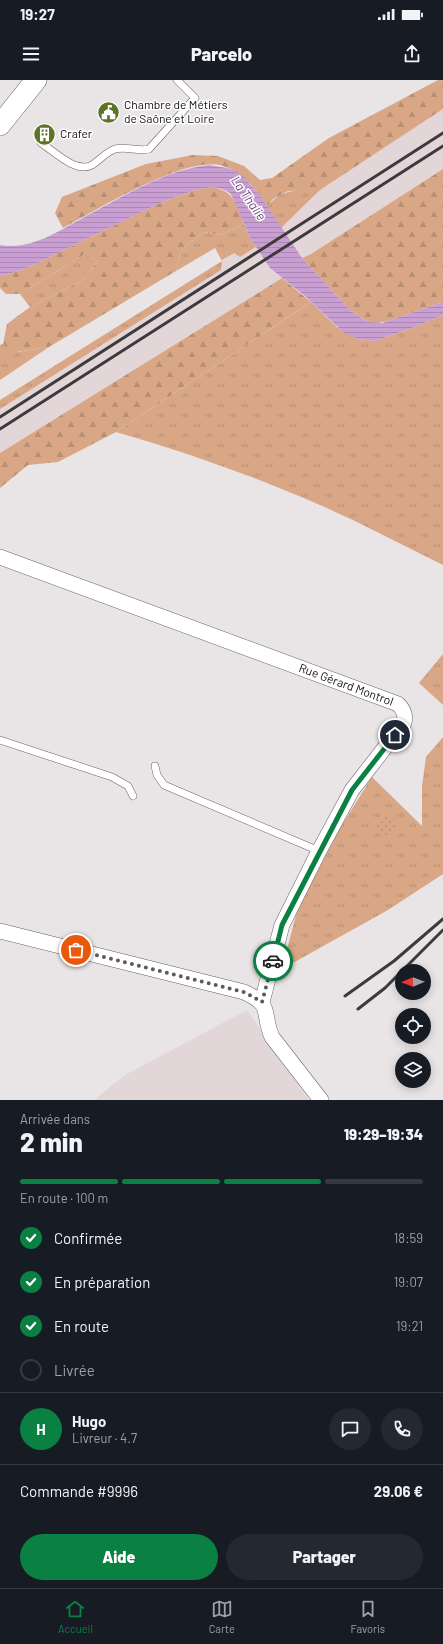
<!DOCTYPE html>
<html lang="fr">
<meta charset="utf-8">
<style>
:root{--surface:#171b24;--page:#242831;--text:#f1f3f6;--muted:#9ea1a6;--line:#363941;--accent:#0b8043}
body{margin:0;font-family:Barlow,sans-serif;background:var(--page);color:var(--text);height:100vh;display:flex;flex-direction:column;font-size:15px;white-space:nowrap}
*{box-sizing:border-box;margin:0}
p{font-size:13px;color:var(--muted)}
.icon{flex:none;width:22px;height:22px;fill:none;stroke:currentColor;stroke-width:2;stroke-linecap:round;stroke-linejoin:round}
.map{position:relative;height:1020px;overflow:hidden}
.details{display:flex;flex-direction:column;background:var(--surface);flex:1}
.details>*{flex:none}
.needle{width:26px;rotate:269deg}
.buttons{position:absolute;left:395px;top:884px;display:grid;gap:8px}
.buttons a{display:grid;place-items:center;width:36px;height:36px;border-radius:50%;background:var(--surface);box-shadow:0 2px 10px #0003;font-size:20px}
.pin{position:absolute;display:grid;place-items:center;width:34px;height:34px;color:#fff;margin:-17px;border:2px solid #fff;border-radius:50%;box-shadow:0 1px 4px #0007}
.courier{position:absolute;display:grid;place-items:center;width:40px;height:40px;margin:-20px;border:3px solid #0b8043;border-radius:50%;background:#fff;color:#222;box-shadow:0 1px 5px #0007}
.summary em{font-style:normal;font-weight:800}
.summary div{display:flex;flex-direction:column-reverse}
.summary{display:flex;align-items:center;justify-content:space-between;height:68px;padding:0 20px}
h1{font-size:26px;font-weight:800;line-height:30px}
.bar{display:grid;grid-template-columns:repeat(4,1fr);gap:6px 4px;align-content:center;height:48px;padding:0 20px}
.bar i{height:5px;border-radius:3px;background:var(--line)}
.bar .current{background:var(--accent)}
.bar p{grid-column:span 4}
.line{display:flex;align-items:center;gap:10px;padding:0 20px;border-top:1px solid var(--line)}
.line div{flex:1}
.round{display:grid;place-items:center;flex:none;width:42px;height:42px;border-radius:21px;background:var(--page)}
ol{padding:0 20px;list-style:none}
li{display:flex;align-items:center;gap:12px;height:44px}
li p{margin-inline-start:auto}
li .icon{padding:4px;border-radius:50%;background:var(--accent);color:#fff;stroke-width:4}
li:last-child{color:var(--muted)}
li i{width:22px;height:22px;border:2px solid var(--line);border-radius:50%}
.primary-button{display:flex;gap:8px;margin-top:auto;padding:8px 20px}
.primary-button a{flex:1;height:46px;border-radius:24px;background:var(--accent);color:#fff;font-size:16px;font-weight:800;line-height:46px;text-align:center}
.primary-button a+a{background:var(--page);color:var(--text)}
.status{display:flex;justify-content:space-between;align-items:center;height:28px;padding:0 20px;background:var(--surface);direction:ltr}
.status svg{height:11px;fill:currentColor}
header{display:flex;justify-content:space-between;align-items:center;height:52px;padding:0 20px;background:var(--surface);font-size:18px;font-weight:800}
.menu{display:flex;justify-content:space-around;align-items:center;height:56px;border-top:1px solid var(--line);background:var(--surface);font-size:11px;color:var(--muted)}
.menu a{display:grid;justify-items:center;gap:2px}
.menu .current{color:var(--accent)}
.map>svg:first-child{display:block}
.built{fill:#e3d6d8}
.grass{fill:url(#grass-tufts)}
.forest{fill:url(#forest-firs)}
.park{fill:url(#park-dots)}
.water{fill:url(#water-rules)}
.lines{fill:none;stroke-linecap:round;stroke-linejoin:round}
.lane-casing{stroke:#686464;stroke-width:8}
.street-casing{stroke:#686464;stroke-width:16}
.secondary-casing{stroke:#686464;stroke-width:22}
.lane{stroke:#fff;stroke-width:7}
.street{stroke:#fff;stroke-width:15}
.secondary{stroke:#fff;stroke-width:21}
.rail{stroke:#3d3a3b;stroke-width:3}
.done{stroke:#5d5a5b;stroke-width:4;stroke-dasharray:0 7.2}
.route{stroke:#0b8043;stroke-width:5}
.labels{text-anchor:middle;stroke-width:3;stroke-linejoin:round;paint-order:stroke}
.poi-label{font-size:12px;fill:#110f10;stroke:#fff;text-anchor:start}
.street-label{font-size:12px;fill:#110f10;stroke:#fff}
.water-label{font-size:13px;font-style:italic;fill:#713d7d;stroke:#fff}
</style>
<div class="status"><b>19:27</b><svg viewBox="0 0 49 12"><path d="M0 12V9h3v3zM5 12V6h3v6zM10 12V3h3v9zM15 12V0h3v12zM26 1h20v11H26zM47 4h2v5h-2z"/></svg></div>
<header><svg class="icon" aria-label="menu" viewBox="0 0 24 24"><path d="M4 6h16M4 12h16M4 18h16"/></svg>Parcelo<svg class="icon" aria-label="share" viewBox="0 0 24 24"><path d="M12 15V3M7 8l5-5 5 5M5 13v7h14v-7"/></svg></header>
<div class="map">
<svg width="443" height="1020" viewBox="0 0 443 1020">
<defs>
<pattern id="grass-tufts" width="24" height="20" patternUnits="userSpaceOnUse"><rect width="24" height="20" fill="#d9a786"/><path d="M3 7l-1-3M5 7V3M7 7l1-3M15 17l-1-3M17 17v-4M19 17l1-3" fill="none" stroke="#b98f73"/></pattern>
<pattern id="forest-firs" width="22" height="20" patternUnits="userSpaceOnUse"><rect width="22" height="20" fill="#d9a786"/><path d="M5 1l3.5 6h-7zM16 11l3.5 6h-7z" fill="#b98f73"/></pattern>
<pattern id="park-dots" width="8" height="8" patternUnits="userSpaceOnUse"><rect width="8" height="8" fill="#d9a786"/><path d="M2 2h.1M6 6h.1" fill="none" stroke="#b98f73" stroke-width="1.8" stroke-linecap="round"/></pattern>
<pattern id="water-rules" width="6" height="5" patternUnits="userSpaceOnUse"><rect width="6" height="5" fill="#c99fd3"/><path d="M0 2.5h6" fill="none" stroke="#ac88b4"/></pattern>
</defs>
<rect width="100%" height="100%" fill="#e9e4e5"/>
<path class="built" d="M443 29V89L311 174 302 178 281 148 320 110Z
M256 167 270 188 282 198 0 373V329L221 190 222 180 234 173 240 177Z
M247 930 309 1020H94L125 995Z"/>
<path class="grass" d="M320 110 281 148 267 126C284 108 297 110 320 110Z
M244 144 250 158 256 167 240 177 234 173 222 180 221 190 0 329V320L222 181 215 168 176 191 182 170 203 152 221 155Z
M85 174 98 181 83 200 30 227 20 214Z
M311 222 338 248 358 259 375 261 412 248 443 235V485C402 465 361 443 320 425 254 396 185 372 116 352Z
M3 264 17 272 49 267 0 300V265Z
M443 574V625L419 603Z
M443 657V794L388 830 282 889 297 831 340 748 372 697 422 746V706L426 677Z"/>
<path class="forest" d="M438 0H443V29L320 110 288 111 273 119 267 126C256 109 241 90 220 85 181 78 99 129 63 148L55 133 62 117 146 84 193 75 218 76 244 86 260 100 272 98 329 58Z
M443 89V222L388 241 376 243 369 242 361 238 350 230 302 178 311 174Z
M212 107C236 112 236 124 244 144L221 155 203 152 182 170 176 191 49 267 16 272 3 264 7 244 30 227 83 200 98 181 85 174 20 214H6L0 208V196L15 192 31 186 162 122 195 110Z
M282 198 311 222 116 352 58 382 28 385 0 408V373Z"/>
<path class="park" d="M376 745a10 10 0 1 1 20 0a10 10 0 1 1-20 0Z"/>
<path class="water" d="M209 85 227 88 236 91 244 97 262 118 302 178 350 230 361 238 369 242 382 243 443 222V235L412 248 375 261 358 259 343 252 305 216 270 188 250 158 234 120 230 113 222 109 212 107 195 110 162 122 31 186 15 192 0 196V165C31 171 62 149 88 135 126 115 165 90 209 85Z"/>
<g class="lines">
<defs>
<path id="lane" d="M41 63C54 71 76 94 92 85 100 80 106 72 115 69 127 66 138 72 149 69L195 18 177 0
M0 660 112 697 128 706 133 716
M155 686 157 695 164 705 319 771"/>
<g id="street">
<path id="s1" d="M0 477 398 624C404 630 406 635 404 643L352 710 319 771 282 845 262 922"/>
<path d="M0 851 244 912C274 926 261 931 272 957L321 1020"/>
</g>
<path id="secondary" d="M0 45 36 0"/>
</defs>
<use href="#lane" class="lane-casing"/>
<use href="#street" class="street-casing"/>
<use href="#secondary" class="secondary-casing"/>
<use href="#lane" class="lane"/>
<use href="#street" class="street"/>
<use href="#secondary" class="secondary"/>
<path class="rail" d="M0 337 443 53
M0 349 443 66
M345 916 394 881 443 839
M358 929 385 908 443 850"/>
</g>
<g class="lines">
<path class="done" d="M76 870 244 912 262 922 273 881"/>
<path class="route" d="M273 881 282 845 352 710 395 655"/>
</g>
<defs>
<symbol id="civic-disc" viewBox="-11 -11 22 22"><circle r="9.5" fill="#5b7426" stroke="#fff"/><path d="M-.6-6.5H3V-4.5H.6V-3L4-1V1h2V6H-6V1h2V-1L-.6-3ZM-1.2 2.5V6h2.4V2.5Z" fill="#fff"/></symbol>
<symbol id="building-disc" viewBox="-11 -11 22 22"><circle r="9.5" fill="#5b7426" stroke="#fff"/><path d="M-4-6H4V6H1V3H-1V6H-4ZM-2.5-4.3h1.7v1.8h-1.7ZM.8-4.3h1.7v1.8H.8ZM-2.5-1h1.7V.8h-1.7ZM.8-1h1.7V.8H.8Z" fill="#fff"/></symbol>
</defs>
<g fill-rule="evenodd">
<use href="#civic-disc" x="96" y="20" width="25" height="25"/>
<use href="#building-disc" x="32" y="42" width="25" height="25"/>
</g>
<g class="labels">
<g class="poi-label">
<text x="124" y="29">Chambre de Métiers<tspan x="124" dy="14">de Saône et Loire</tspan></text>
<text x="60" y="58">Crafer</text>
</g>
<g class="street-label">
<text dy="4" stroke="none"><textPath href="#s1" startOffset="369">Rue Gérard Montrol</textPath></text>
</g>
<g class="water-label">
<text transform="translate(249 118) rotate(55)" y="5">La Thalie</text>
</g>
</g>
</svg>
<div class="buttons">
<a><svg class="needle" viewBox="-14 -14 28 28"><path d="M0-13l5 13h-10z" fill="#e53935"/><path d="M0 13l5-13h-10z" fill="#9ea1a6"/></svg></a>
<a><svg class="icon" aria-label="locate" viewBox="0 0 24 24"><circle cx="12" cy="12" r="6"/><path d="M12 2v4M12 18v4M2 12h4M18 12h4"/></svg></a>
<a><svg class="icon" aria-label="layers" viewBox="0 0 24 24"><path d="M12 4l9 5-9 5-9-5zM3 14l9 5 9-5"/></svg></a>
</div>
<div class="pin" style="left:76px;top:870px;background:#ea580c"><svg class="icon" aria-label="bag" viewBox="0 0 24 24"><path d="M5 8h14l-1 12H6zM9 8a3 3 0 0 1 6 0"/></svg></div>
<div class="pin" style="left:395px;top:655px;background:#1f2937"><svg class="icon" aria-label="home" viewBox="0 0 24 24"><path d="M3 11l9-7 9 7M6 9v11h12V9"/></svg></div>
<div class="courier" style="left:273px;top:881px"><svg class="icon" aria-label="car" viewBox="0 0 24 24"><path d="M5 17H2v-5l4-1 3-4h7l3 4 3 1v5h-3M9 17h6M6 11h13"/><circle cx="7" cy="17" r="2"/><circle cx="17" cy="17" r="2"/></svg></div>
</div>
<section class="details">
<div class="summary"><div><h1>2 min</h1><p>Arrivée dans</p></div><em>19:29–19:34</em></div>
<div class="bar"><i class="current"></i><i class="current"></i><i class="current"></i><i></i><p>En route · 100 m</p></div>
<ol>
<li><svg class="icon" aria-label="check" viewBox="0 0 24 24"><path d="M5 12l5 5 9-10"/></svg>Confirmée<p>18:59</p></li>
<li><svg class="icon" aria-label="check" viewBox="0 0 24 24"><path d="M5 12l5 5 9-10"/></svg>En préparation<p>19:07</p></li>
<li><svg class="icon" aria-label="check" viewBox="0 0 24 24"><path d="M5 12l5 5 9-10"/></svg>En route<p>19:21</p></li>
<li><i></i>Livrée</li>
</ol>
<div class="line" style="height:72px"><b class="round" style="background:var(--accent);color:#fff">H</b><div><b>Hugo</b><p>Livreur · 4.7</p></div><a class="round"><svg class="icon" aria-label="chat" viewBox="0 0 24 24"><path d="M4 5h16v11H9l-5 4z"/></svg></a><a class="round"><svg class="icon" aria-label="phone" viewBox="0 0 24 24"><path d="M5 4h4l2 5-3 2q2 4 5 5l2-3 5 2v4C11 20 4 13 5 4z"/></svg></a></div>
<div class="line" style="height:52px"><div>Commande #9996</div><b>29.06 €</b></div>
<div class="primary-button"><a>Aide</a><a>Partager</a></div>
</section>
<nav class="menu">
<a class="current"><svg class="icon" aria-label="home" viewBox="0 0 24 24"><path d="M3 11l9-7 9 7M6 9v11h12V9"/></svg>Accueil</a>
<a><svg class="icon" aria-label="map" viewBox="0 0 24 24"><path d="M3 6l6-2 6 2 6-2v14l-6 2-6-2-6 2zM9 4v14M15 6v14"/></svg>Carte</a>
<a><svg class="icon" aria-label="saved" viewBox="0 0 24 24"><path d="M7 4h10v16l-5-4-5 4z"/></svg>Favoris</a>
</nav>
